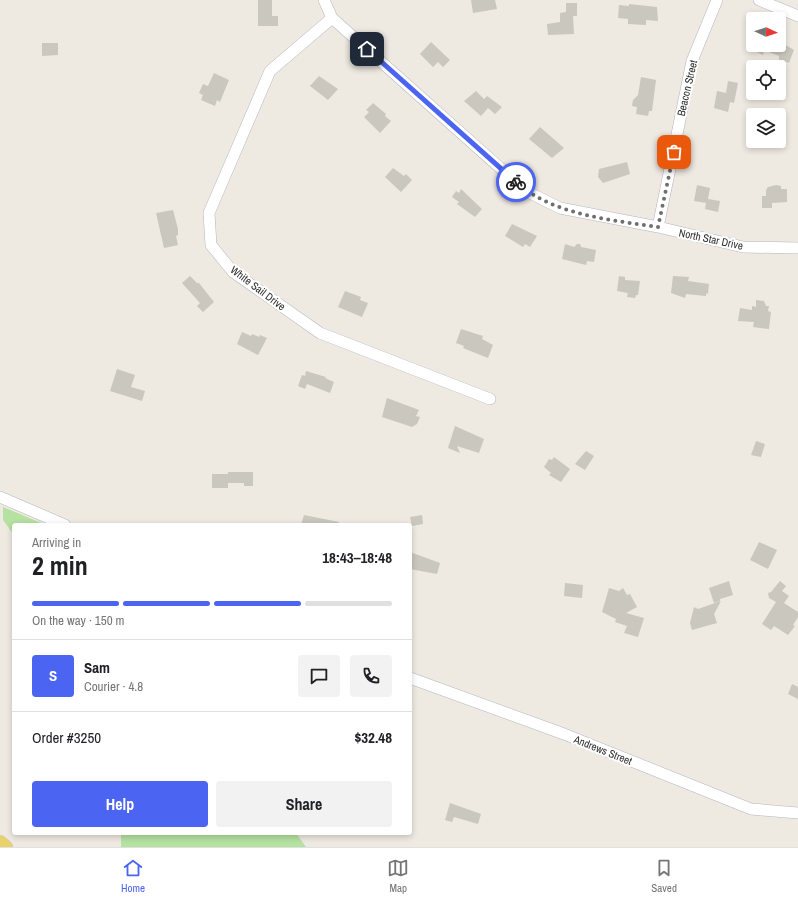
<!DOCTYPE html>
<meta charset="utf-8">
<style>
:root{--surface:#fff;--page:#f2f2f2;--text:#202124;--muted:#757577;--line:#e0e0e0;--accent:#4b64f1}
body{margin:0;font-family:"Archivo Narrow",sans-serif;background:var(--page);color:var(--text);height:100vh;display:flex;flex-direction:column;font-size:15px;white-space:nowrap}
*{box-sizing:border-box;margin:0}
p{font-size:13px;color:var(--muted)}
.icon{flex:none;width:22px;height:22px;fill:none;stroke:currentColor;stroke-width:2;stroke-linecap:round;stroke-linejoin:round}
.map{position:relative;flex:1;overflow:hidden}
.details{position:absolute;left:12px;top:523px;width:400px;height:312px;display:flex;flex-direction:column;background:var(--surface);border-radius:4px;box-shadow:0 2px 6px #0003}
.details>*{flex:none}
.needle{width:26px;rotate:93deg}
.buttons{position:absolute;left:746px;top:12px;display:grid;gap:8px}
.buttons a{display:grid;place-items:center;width:40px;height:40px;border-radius:4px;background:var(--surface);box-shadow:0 2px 6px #0003;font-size:20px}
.pin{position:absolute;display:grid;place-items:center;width:34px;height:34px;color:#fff;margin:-17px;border-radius:8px;box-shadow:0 2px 6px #0006}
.courier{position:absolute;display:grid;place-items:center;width:40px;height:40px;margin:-20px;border:3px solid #4b64f1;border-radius:50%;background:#fff;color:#222;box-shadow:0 1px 5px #0007}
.head em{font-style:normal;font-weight:800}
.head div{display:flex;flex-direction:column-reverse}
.head{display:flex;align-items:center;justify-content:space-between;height:68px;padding:0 20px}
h1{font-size:26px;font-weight:800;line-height:30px}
.bar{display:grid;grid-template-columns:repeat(4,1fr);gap:6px 4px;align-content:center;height:48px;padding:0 20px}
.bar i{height:5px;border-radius:3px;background:var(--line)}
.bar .selected{background:var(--accent)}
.bar p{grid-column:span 4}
.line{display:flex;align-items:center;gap:10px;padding:0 20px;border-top:1px solid var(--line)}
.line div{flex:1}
.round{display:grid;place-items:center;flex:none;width:42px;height:42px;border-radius:4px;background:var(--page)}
.button{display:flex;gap:8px;margin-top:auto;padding:8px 20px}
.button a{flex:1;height:46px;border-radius:4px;background:var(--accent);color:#fff;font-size:16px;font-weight:800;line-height:46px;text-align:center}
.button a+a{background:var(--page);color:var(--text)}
.tabs{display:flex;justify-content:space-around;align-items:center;height:56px;border-top:1px solid var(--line);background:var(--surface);font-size:11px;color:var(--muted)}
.tabs a{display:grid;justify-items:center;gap:2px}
.tabs .selected{color:var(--accent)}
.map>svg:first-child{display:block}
.green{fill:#b5e1a1}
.building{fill:#cac7bf}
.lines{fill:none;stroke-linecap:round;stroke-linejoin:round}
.minor-casing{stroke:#b4b7c0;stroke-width:12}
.major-casing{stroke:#c9c9c9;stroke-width:14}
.minor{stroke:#fff;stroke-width:11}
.major{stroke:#ead16a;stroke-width:13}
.done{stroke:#716f6d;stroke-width:4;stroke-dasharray:0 7.2}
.route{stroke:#4b64f1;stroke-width:5}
.labels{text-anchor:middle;stroke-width:4;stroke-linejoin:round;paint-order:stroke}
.street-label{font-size:11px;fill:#2e2e2e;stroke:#fff}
</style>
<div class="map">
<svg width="798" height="847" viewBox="0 0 798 847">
<rect width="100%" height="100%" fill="#eee9e1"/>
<path class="green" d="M3 507 46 525H14V535L3 520Z
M121 833H296L306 847H121Z"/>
<path class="building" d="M258 0H272V16H278V26H258Z
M471 0H495L497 9 473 13Z
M566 3H577V16H573L574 34 548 35 547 24 560 22V13L566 12Z
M629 4 657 7 658 21 646 20V25L628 24V19L618 18 619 5 629 6Z
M779 41 794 50 789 63 780 60 779 62V56L764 50 763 55 752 50 754 46 752 45H779Z
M431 42 450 60 443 67 438 62 433 67 420 54Z
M42 43H58V55L42 56Z
M214 73 229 80 220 102 217 100 215 106 201 100 203 95 199 93 203 84 208 86Z
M319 76 338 89 328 100 310 86Z
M641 77 656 80 652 111H649L648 116 636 114 637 107 632 106 633 100 638 95Z
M728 81 738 83 734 103 730 102 728 112 714 108 717 91 726 93Z
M476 91 484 99 487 96 502 107 495 114 488 108 481 116 464 101Z
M373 103 386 114 385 116 391 121 380 133 364 117 369 112 366 110Z
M540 127 564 148 552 158 529 139Z
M627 162 630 174 603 183 598 177 599 169Z
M393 168 404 176 406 174 412 180 401 192 385 177Z
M697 185 710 188 708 199 720 201 718 212 705 209 706 203 694 201Z
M776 185 781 186V189H787V202L772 203V208H762V196H766V190L768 187Z
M461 189 482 209 475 217 457 204 459 202 452 197 456 191 459 193Z
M173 210 178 229V235L176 236 178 245 164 248 156 213Z
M512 224 537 236 530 247 525 244 523 247 505 236Z
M565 244 574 247 577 244H580L581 247 596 250 594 262 587 261 586 265 562 259Z
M190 276 197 283H199L214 302 203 312 197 306 200 303 182 283Z
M619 276 625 277V280L640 281 638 295H636L635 298 627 297 628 293 617 291Z
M673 276 689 277 688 281 709 284 708 294 706 293V296L686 294 685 298 671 293Z
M345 291 361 297 360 300 368 303 362 317 338 307Z
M756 300 764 301 766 306H769L768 311 771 312 769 329 753 327 754 322 738 321 740 308 752 310V306L756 307Z
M461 329 483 336 482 339 493 345 488 358 463 348 464 346 456 343Z
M242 332 251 336 252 334 259 337 260 335 267 338 258 355 237 344Z
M117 369 135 375 131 387 145 391 142 401 110 391Z
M306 371 326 377 325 378 334 382 330 393 307 384 305 389 298 386 302 375 305 376Z
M387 398 419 410 416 416 420 417 417 424 412 427 382 417Z
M455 426 484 439 479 453 457 446 460 453 448 448Z
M756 441 765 444 761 457 751 455Z
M586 451 594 456 585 470 575 464Z
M554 457 570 469 561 482 549 475 551 473 544 467 549 459 552 460Z
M228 472H253V486H244V483H228V488H212V474H228Z
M304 515 339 522V525H301Z
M422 515 423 524 412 526 410 517Z
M759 542 777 550 768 569 750 560Z
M410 552 440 563 437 574 410 569Z
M729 581 733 595 720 599V601L714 603 709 588Z
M780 581 786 586 782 591 789 596 784 603 798 612V617L793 625 795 626 788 635 774 626 771 630 762 624 776 602 769 598 768 593 771 592Z
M565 583 583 585 582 598 564 596Z
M609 588 619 591 623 588 627 595 630 594 637 607 626 613 644 618 638 637 624 633 627 626 615 622 616 619 602 612Z
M721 601 714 614 717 623 692 630 690 623 694 607 698 609Z
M792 684 798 687V699L788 694Z
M450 803 481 814 478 824 454 817 452 822 445 820Z"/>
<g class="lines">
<defs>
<path id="minor" d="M324 0 332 18 526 191 560 208 658 227 743 247 798 248
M759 0 798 16
M332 18 270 71 209 213 211 245 233 272 320 333 490 399
M658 227 692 61 717 0
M0 497 65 525
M410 678 564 734 751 809 798 813"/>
<path id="major" d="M0 842 6 847"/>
</defs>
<use href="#minor" class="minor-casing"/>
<use href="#major" class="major-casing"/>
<use href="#minor" class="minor"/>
<use href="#major" class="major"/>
</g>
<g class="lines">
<path class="done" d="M516 182C552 215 612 220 658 227L674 152"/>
<path class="route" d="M367 49 516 182"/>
</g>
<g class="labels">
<g class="street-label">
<text transform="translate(687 88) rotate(-77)" y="4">Beacon Street</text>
<text transform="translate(711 239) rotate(12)" y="4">North Star Drive</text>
<text transform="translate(258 288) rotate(37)" y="4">White Sail Drive</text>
<text transform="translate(603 750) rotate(22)" y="4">Andrews Street</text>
</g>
</g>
</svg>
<div class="buttons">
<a><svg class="needle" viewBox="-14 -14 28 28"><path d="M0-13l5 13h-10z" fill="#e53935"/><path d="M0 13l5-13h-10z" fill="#757577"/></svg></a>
<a><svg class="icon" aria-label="locate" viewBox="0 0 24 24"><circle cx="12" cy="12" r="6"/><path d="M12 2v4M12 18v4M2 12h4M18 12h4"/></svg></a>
<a><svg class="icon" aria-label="layers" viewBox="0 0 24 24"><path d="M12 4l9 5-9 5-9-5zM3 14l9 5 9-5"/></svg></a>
</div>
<div class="pin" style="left:674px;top:152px;background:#ea580c"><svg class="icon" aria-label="bag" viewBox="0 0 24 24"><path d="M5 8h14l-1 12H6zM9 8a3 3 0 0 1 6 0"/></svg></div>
<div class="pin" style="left:367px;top:49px;background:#1f2937"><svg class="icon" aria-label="home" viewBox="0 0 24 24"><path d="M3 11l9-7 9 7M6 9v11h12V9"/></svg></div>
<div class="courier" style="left:516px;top:182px"><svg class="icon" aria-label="bike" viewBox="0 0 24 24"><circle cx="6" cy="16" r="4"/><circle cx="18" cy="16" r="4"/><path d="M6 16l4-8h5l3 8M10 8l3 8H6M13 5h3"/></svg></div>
<section class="details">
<div class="head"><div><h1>2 min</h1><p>Arriving in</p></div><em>18:43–18:48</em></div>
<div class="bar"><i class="selected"></i><i class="selected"></i><i class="selected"></i><i></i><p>On the way · 150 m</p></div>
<div class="line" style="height:72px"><b class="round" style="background:var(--accent);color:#fff">S</b><div><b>Sam</b><p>Courier · 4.8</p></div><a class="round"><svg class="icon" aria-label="chat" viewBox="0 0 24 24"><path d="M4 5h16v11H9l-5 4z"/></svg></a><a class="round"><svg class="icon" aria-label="phone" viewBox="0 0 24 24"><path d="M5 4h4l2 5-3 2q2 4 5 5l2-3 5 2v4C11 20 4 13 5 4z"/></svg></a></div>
<div class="line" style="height:52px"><div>Order #3250</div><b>$32.48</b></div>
<div class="button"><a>Help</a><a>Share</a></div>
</section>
</div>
<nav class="tabs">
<a class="selected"><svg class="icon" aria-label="home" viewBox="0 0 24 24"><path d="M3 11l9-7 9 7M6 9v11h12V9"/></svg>Home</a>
<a><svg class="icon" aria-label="map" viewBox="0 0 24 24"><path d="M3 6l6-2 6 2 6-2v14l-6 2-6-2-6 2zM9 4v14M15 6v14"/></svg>Map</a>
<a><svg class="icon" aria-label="saved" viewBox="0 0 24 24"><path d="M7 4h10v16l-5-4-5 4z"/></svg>Saved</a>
</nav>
